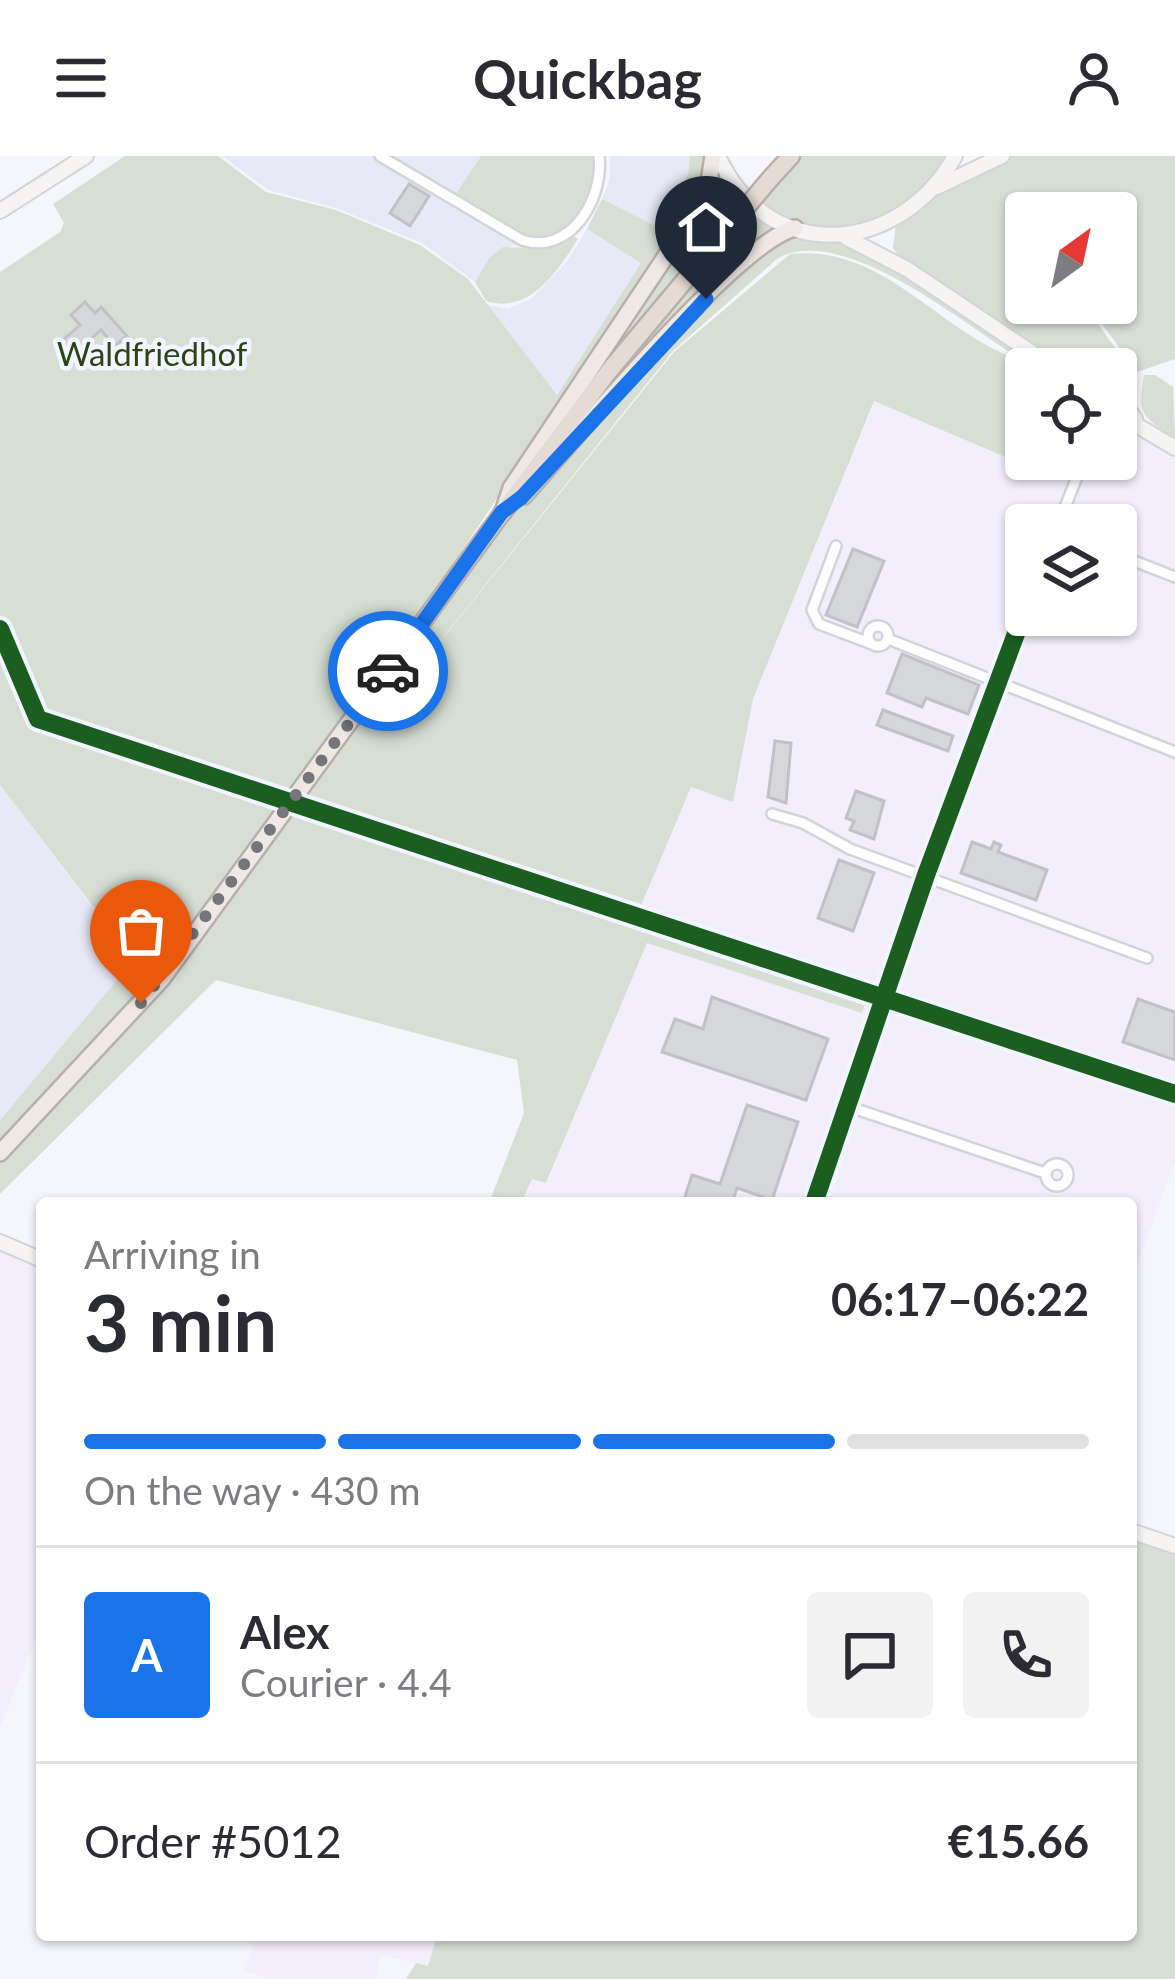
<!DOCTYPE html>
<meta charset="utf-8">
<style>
:root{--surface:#fff;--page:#f2f2f3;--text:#2b2b33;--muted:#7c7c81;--line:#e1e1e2;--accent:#1a73e8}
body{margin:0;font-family:Lato,sans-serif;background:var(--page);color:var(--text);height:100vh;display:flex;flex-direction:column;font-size:45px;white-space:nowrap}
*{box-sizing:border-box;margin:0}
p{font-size:39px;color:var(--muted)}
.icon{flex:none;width:66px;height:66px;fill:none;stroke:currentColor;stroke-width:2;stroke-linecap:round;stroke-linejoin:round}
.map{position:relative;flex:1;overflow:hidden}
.panel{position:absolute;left:36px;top:1041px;width:1101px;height:744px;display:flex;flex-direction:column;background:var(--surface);border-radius:12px;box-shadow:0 3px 9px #0004}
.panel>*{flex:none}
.needle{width:78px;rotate:33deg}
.tools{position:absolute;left:1005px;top:36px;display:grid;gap:24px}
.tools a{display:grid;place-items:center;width:132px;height:132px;border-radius:12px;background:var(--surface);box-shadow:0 3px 9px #0004;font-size:60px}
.pin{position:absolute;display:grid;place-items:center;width:102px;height:102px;color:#fff;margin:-123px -51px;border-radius:50% 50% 50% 0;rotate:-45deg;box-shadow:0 0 12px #0007}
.pin .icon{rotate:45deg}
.courier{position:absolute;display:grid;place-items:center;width:120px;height:120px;margin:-60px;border:9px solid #1a73e8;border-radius:50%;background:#fff;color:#222;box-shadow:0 3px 15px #0007}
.head em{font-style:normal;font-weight:700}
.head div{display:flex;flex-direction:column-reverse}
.head{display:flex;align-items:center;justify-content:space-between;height:204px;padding:0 48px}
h1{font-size:78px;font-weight:700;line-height:90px}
.bar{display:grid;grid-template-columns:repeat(4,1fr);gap:18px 12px;align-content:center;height:144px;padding:0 48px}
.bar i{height:15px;border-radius:9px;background:var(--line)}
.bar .current{background:var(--accent)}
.bar p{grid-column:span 4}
.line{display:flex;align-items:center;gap:30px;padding:0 48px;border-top:3px solid var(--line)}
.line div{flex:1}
.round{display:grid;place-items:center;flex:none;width:126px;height:126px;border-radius:12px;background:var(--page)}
header{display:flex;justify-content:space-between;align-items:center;height:156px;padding:0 48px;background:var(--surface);font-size:54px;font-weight:700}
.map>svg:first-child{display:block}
.built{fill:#e7eaf6}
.industrial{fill:#f3eefc;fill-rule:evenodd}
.green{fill:#d7dfd4}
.building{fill:#d6d7da;stroke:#c1c1c6;stroke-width:3}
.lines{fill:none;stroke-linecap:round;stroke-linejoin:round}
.street-casing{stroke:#d3d4d9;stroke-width:14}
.secondary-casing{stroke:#d3d4d9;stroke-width:18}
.primary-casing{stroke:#b9afab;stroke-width:20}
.highway-casing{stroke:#b9afab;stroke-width:21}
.street{stroke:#fefeff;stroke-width:9}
.secondary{stroke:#f6f3f3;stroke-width:14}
.primary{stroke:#efe9e6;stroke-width:15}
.highway{stroke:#e5dbd5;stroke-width:16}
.highway-bridge-casing{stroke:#b9afab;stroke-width:21;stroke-linecap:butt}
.highway-bridge{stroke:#e5dbd5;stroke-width:16}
.cycleway-casing{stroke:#f2f5ff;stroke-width:26}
.cycleway{stroke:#1b5e20;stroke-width:18}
.done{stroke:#75767b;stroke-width:12;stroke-dasharray:0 21.6}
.route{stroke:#1a73e8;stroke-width:15}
.labels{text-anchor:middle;stroke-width:9;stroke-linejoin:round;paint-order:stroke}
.park-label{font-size:33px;fill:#2a4512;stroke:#f2f5ff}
</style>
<header><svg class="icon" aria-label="menu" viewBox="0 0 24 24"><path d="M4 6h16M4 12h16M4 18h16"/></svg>Quickbag<svg class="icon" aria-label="person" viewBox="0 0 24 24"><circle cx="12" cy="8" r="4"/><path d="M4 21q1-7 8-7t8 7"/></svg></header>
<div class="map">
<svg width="1175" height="1823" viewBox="0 0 1175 1823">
<rect width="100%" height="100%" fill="#f5f6fc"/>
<path class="built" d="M222 0H481L456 39 532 84 525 93 513 89 489 102 475 126 422 87 336 52 268 34Z
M610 0H690L688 18 659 73 602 43 610 23Z
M587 73 642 107 557 239 485 148 508 153 532 142 568 104Z
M0 629 101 762 145 790 0 964Z"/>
<path class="industrial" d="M875 245 1063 326 1073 303H1116V266L1123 264 1175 294V1005L1131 1127V1047H521L532 1023 547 1027 646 786 862 856 869 834 638 755 691 630 733 645 753 543ZM1026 369H1116V459H1026Z
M0 1092 42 1111V1468L0 1571Z
M257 1779H437L428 1810 381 1799 375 1823H271L245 1815Z"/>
<path class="green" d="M125 0H218L266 36 336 54 420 89 468 123 557 239 641 107 587 73 602 43 659 72 688 18 690 0H709L705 32 368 535 155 822 0 990V964L145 790 102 762 0 629V116L60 76 64 67 53 48Z
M481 0H593C596 19 591 37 582 54 549 113 495 64 455 39Z
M797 0H951C905 69 829 100 756 46Z
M1008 0H1175V203L1137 216 1087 147H1116V57H1026V147H1083L1134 218 1121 236 1116 234V213H1062L900 102 893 92 896 68 941 32Z
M716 4 744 45 556 277 625 172Z
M751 51 780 72 540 317 680 133Z
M783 77 860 89 1022 193 1011 197C958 163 841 68 778 102L673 195 384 555 674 196 790 98C884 88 937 175 1017 203L1032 213H1026V303H1069L1061 325 874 245 753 543 733 646 691 631 637 759 869 837 862 857 647 787 546 1027 532 1023 521 1047H489L524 957 517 904 216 824 0 1038V1002L94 907 164 826 508 360 707 145Z
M574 80 578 83C557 116 529 159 486 145L475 126 489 102 503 91 546 93Z
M1144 219H1155L1173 231 1175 283C1142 260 1137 259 1144 219Z
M1131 1379 1175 1394V1823H406L416 1807 428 1810 437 1779H1131Z"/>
<path class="building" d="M409 28 429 40 410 70 390 57Z
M85 146 95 157 101 151 127 180 115 190 101 174 74 198 62 185 80 169 71 159Z
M853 393 884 405 857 471 826 459Z
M902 498 979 529 968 558 926 542 922 551 887 537Z
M883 554 953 580 948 595 877 569Z
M775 585 791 587 786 647 768 641Z
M856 635 884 645 874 683 850 674 854 665 846 662Z
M972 686 991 693 994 686 1001 689 998 696 1047 714 1036 744 961 717Z
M839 704 874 717 853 775 818 762Z
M712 841 828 883 806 944 662 896 675 863 703 873Z
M1138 843 1175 856V904L1123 886Z
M747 949 798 966 772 1044 737 1032 732 1047H683L692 1019 720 1028Z"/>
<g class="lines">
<defs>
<path id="street" d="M380 0 522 84C570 100 604 43 599 0
M1058 369 1084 303
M836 390 812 454 819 468 872 488
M1116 398 1175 421
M868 480a10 10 0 1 1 20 0a10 10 0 1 1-20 0Z
M888 483 1175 596
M772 658 803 667 850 693 1147 802
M847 950 1045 1017
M1046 1019a11 11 0 1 1 22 0a11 11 0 1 1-22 0Z
M814 1047 926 719 1026 451"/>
<path id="secondary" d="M718 0C769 111 900 99 955 0
M937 31 1002 0
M0 55 86 0
M847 82 907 113 1056 213
M1116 236 1135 263
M1123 261 1175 292
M0 1086 42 1104
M1131 1375 1175 1390"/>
<path id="primary" d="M524 340C572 286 736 87 795 72
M0 997 161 824 503 356 511 332 694 58 708 33 713 0"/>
<path id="highway" d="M770 23 791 0
M503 356 609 215 737 62"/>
</defs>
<use href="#street" class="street-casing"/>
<use href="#secondary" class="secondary-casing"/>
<use href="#primary" class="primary-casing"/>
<use href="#highway" class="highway-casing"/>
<use href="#street" class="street"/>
<use href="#secondary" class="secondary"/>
<use href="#primary" class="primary"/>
<use href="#highway" class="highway"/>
<defs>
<path id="highway-bridge" d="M737 62 770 23"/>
</defs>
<use href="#highway-bridge" class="highway-bridge-casing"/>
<use href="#highway-bridge" class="highway-bridge"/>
<defs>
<path id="cycleway" d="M0 473 38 563 1175 938
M814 1047 926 719 1026 451"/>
</defs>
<use href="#cycleway" class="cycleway-casing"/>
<use href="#cycleway" class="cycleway"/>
</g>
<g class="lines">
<path class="done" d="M141 847 388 515"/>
<path class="route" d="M388 515 502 356 522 341 706 143"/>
</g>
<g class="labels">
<g class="park-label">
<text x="152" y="210">Waldfriedhof</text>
</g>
</g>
</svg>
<div class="tools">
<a><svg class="needle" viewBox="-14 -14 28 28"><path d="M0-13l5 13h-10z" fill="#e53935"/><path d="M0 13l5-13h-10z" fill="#7c7c81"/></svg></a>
<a><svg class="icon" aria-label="locate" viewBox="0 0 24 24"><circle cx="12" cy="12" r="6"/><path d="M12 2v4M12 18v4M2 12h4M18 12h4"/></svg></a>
<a><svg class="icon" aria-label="layers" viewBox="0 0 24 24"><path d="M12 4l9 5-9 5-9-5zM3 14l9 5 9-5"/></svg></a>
</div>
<div class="pin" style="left:141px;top:847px;background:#ea580c"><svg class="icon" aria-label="bag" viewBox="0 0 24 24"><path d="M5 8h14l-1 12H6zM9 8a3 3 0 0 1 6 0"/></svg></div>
<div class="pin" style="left:706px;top:143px;background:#1f2937"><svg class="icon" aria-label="home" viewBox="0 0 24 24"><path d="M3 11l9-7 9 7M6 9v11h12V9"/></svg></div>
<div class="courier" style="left:388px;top:515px"><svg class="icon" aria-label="car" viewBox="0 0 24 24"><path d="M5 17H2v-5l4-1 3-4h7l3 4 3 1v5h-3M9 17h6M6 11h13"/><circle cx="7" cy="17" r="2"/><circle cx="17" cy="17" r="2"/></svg></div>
<section class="panel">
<div class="head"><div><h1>3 min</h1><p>Arriving in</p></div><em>06:17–06:22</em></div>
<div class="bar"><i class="current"></i><i class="current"></i><i class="current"></i><i></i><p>On the way · 430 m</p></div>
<div class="line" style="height:216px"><b class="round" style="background:var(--accent);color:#fff">A</b><div><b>Alex</b><p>Courier · 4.4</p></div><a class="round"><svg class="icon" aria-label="chat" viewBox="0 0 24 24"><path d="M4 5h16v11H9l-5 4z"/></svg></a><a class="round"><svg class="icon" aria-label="phone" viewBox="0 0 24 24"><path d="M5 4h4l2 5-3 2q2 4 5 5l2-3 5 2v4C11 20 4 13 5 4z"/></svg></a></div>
<div class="line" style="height:156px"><div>Order #5012</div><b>€15.66</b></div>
</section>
</div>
